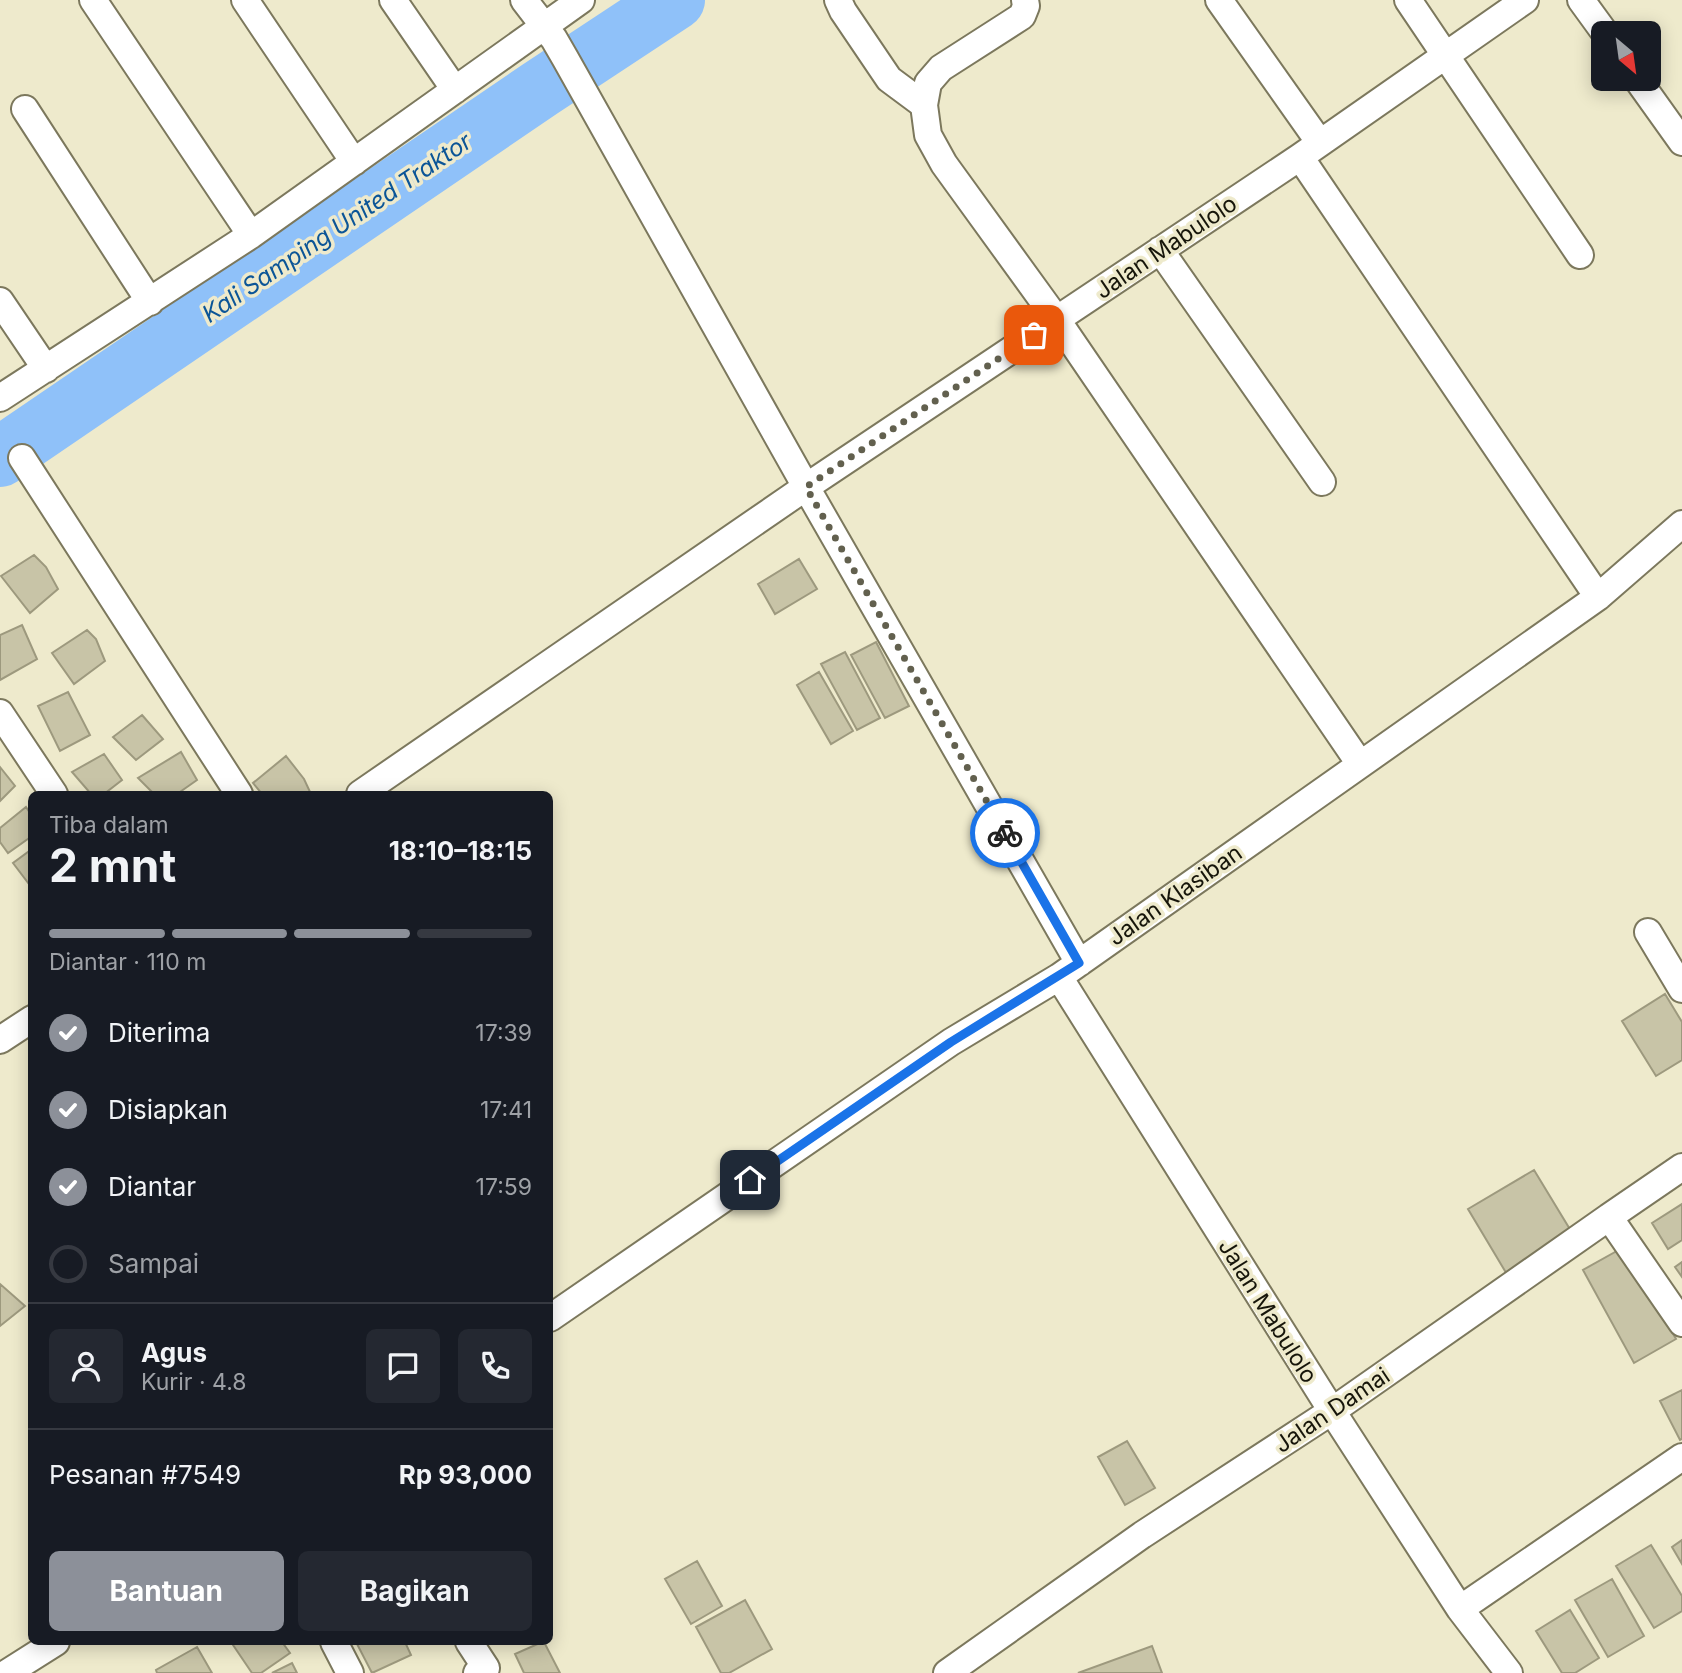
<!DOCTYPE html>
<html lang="id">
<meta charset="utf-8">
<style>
:root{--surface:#171b24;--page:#242831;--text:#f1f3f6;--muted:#9ea1a6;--line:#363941;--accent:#8c9099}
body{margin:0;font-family:Inter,sans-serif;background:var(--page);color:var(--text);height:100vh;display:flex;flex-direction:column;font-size:26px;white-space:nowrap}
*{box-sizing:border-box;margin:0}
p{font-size:23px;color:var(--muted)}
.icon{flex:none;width:38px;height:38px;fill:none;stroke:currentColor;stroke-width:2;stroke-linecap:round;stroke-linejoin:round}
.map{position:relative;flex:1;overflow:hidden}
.side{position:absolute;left:28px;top:791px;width:525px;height:854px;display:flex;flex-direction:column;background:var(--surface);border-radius:10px;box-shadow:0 4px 18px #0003}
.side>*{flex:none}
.needle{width:46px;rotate:151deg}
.controls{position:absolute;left:1591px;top:21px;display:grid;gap:14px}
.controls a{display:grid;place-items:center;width:70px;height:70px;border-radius:10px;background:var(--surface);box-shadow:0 4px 18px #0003;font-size:35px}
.pin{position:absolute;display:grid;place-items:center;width:60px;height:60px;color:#fff;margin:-30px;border-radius:14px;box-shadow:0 4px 10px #0006}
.courier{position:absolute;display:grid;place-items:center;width:70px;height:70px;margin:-35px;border:5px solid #1a73e8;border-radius:50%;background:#fff;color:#222;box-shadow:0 2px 9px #0007}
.head em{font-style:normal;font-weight:700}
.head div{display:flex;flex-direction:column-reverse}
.head{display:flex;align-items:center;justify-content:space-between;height:119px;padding:0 21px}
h1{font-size:46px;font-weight:700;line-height:52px}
.bar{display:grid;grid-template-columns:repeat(4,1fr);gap:10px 7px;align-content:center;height:84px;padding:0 21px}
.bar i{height:9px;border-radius:5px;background:var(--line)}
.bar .on{background:var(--accent)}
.bar p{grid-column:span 4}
.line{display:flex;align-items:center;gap:18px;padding:0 21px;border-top:2px solid var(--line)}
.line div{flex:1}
.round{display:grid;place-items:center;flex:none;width:74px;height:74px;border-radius:10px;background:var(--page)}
ol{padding:0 21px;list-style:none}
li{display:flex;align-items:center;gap:21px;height:77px}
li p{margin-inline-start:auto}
li .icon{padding:7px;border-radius:50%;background:var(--accent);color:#fff;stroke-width:4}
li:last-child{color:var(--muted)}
li i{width:38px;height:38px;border:4px solid var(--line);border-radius:50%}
.action{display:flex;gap:14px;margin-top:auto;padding:14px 21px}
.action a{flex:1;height:80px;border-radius:10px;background:var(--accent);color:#fff;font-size:28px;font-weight:700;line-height:80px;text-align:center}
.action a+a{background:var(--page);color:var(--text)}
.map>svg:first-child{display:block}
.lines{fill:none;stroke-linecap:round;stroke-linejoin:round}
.river{stroke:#8fc1f9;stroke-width:60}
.building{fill:#c8c4a7;stroke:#9d997e;stroke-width:2}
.street-casing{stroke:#7c785d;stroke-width:30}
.street{stroke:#fff;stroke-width:26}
.done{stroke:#62604e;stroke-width:7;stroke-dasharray:0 12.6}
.route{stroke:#1a73e8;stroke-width:9}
.labels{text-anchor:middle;stroke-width:7;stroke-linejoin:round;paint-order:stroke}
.street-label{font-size:23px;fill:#16150a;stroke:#eeeacc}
.water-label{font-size:24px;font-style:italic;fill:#0b5597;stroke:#eeeacc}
</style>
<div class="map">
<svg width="1682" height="1673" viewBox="0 0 1682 1673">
<rect width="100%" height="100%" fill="#eeeacc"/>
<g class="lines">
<path class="river" d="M0 457 540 89 675 0"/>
</g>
<path class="building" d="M34 555 46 567 58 589 30 613 1 576Z
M799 559 817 589 775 614 758 584Z
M22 625 37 659 0 680V635Z
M87 630 96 639 105 661 74 684 52 653Z
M876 642 909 706 885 718 851 655Z
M845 652 880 718 857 730 821 664Z
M819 672 853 731 831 744 797 685Z
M68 692 90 735 60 751 38 706Z
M142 715 163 739 136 760 113 737Z
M181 752 197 780 177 794H154L138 778Z
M104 754 122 780 104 794H91L72 772Z
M286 756 304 779 311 794H262L253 783Z
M0 767 15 786 0 801Z
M26 807 32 816V836L8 853 0 842V828Z
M32 849V888L13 863Z
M1665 994 1682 1022V1060L1656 1076 1622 1021Z
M1534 1170 1574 1236 1508 1276 1468 1209Z
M1682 1204V1240L1668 1249 1652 1223Z
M1624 1247 1676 1339 1634 1363 1583 1270Z
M1682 1262V1277L1675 1267Z
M0 1284 25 1306 0 1326Z
M1682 1390V1439L1680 1440 1660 1401Z
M1127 1441 1155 1488 1125 1505 1098 1457Z
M1682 1540V1564L1672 1547Z
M1651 1545 1682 1596V1611L1654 1628 1616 1566Z
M697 1561 722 1606 691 1624 665 1579Z
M1612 1579 1644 1636 1608 1657 1575 1600Z
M745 1600 772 1649 729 1673H721L696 1627Z
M1570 1610 1599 1658 1575 1673H1562L1536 1631Z
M231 1642H282L290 1653 261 1673H252Z
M356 1642H405L411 1655 372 1673Z
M542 1642H544L560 1673H524L515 1654Z
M1152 1646 1162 1673H1078Z
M197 1647 212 1673H157L156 1670Z
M292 1663 297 1673H272Z"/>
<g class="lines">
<defs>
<path id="street" d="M93 0 251 235
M245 0 354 162
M393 0 455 90
M838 0 843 11 889 79 924 105
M1025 0 1026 6 1022 16 941 68 928 83 924 105 928 135 944 164 1057 320 1360 764
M1219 0 1320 143
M1408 0 1580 255
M1581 0 1605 33
M1637 79 1682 142
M25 109 150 302
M1300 157 1598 597
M1160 250 1322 482
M0 301 46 369
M0 398 251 235 581 0
M22 458 239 794
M0 713 54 794
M360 794 806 487 565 58 554 39 524 0
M1648 932 1682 989
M1079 963 806 487 1300 157 1525 0
M1059 977 1332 1411 1460 1609 1509 1673
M0 1040 32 1019
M1609 1217 1682 1167
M550 1318 951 1042 1059 977 1598 597 1682 524
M1460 1609 1682 1457
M334 1642 350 1673
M469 1642 486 1668 477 1673
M7 1673 56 1642
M947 1673 1142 1535 1332 1411 1609 1217 1682 1323"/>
</defs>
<use href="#street" class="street-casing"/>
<use href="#street" class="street"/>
</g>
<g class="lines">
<path class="done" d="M1005 833 806 487 1034 335"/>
<path class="route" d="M750 1180 951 1042 1079 963 1005 833"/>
</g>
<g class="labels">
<g class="street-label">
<text transform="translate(1166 247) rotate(-34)" y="8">Jalan Mabulolo</text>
<text transform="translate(1175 895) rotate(-35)" y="8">Jalan Klasiban</text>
<text transform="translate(1268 1311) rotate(58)" y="8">Jalan Mabulolo</text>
<text transform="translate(1332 1410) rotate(-34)" y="8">Jalan Damai</text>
</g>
<g class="water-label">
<text transform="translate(337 228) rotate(-34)" y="8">Kali Samping United Traktor</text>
</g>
</g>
</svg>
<div class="controls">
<a><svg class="needle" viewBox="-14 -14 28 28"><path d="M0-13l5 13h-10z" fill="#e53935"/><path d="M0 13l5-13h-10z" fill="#9ea1a6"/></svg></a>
</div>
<div class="pin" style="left:1034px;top:335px;background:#ea580c"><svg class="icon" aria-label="bag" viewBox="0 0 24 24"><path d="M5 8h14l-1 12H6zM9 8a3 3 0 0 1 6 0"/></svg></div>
<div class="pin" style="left:750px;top:1180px;background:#1f2937"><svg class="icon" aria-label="home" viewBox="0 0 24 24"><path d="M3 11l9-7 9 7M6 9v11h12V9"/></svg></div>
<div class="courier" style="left:1005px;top:833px"><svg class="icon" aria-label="bike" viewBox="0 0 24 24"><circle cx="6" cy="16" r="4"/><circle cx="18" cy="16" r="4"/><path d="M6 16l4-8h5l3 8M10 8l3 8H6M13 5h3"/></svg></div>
<section class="side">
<div class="head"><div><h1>2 mnt</h1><p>Tiba dalam</p></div><em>18:10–18:15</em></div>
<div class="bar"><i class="on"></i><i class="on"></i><i class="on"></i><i></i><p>Diantar · 110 m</p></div>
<ol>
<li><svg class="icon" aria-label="check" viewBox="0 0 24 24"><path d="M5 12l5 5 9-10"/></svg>Diterima<p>17:39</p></li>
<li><svg class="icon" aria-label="check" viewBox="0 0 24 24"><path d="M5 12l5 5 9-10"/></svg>Disiapkan<p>17:41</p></li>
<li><svg class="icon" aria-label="check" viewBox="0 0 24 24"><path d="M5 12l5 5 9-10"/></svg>Diantar<p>17:59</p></li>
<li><i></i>Sampai</li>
</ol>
<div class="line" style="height:126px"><a class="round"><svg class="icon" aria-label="person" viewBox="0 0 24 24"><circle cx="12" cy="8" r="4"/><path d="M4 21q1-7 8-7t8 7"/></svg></a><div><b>Agus</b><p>Kurir · 4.8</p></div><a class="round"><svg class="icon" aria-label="chat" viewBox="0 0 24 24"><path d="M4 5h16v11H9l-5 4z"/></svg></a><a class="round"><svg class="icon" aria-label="phone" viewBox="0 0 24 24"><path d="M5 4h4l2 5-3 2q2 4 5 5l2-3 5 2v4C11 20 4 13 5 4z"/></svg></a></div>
<div class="line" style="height:91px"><div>Pesanan #7549</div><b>Rp 93,000</b></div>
<div class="action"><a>Bantuan</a><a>Bagikan</a></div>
</section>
</div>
